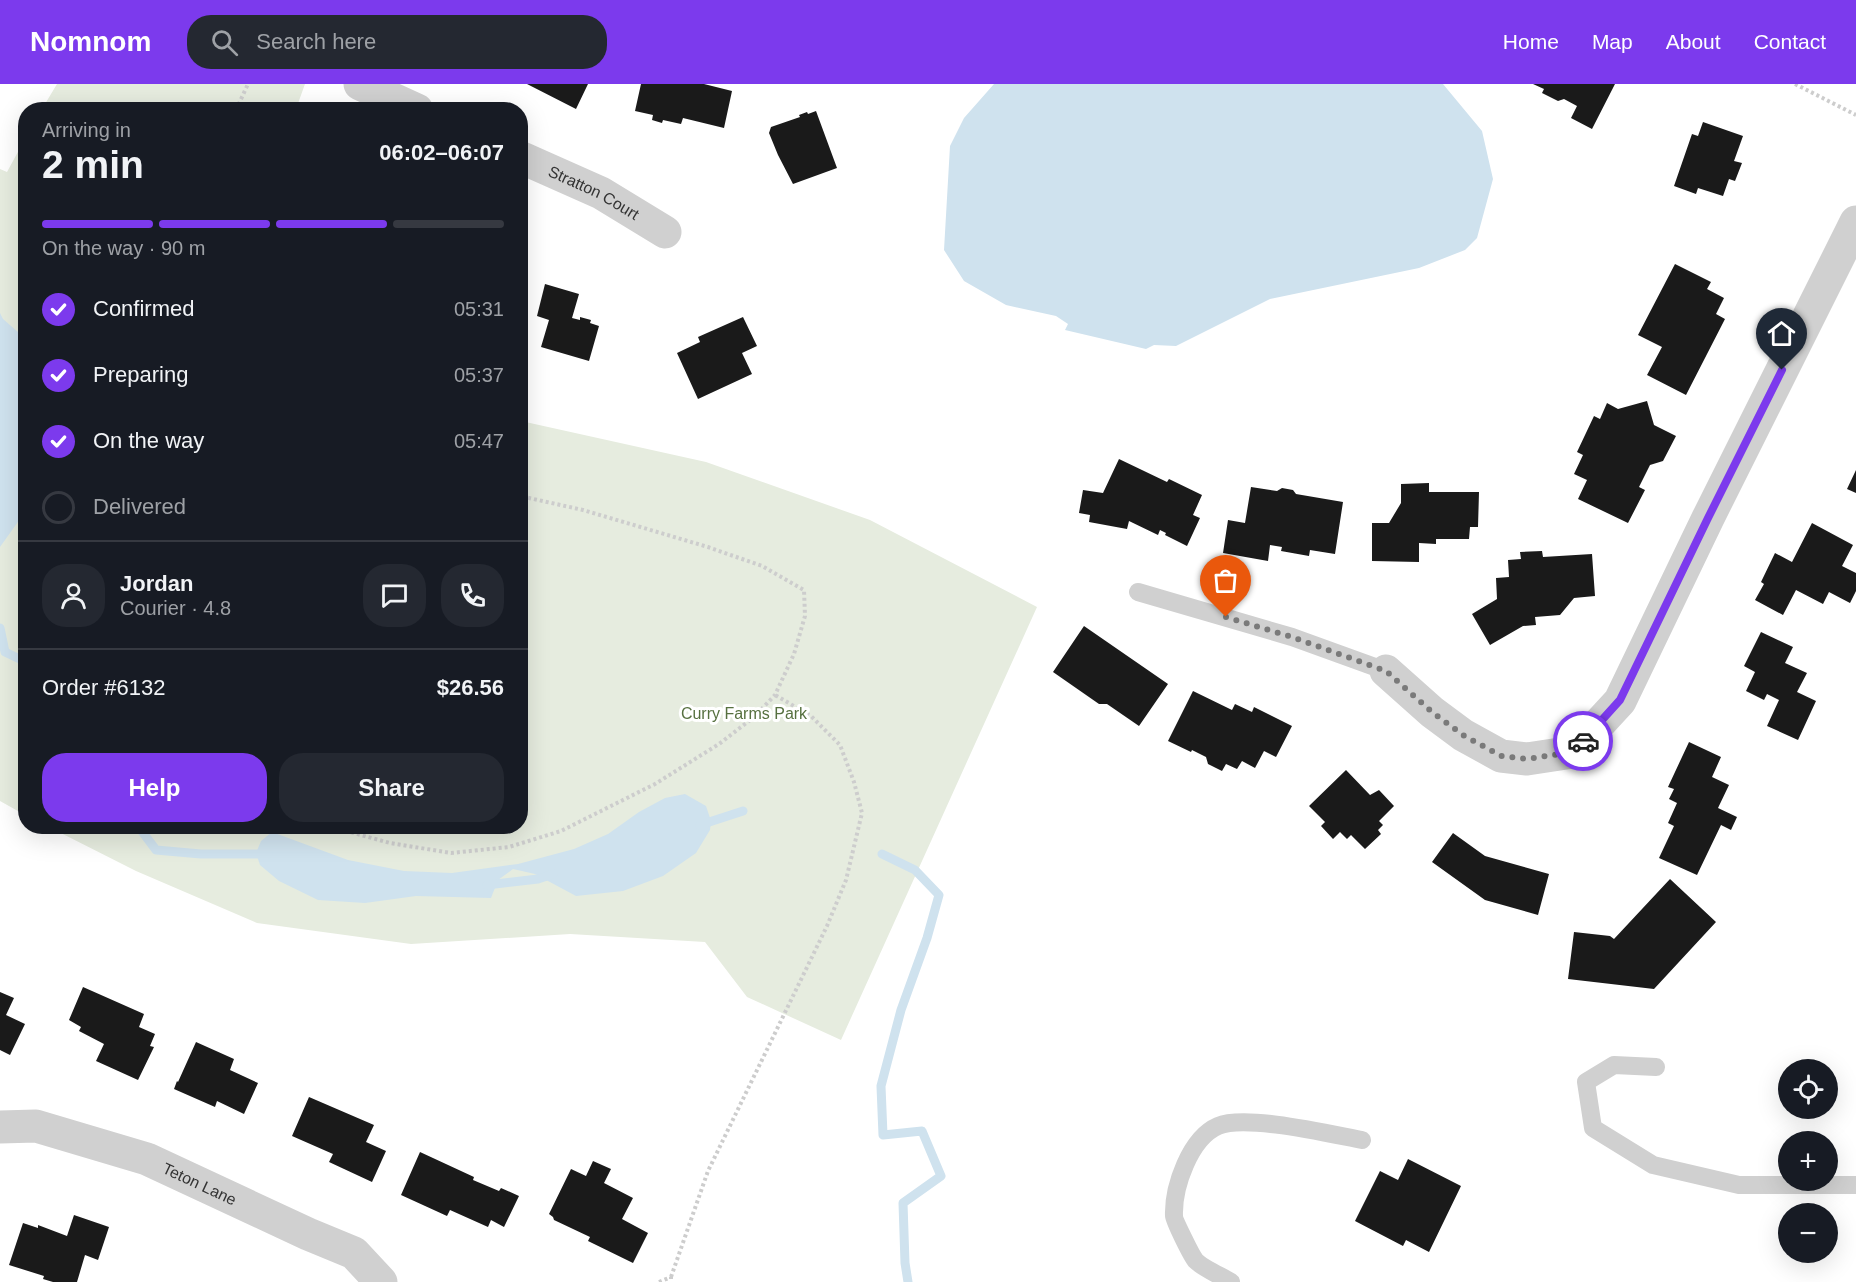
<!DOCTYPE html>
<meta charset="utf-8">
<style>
:root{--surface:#171b24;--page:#242831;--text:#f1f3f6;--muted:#9ea1a6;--line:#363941;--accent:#7c3aed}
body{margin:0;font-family:Helvetica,sans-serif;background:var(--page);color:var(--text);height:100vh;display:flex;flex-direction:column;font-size:22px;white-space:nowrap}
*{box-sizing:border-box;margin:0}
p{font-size:20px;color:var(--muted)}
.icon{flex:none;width:33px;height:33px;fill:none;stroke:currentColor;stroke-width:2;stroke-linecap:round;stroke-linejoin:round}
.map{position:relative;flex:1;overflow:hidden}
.side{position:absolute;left:18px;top:18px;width:510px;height:732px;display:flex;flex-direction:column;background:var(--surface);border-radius:24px;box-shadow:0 6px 24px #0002}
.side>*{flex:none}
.fabs{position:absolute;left:1778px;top:975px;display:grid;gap:12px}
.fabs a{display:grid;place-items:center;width:60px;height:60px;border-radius:50%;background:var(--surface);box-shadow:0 6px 24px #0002;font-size:30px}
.pin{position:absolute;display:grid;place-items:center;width:51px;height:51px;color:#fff;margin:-62px -26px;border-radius:50% 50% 50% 0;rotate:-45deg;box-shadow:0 0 6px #0007}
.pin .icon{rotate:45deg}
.courier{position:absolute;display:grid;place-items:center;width:60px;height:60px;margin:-30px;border:4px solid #7c3aed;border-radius:50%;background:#fff;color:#222;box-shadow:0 2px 8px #0007}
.overview em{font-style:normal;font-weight:700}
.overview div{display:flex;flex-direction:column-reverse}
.overview{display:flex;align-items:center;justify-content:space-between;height:102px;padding:0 24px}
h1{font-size:39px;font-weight:700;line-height:45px}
.bar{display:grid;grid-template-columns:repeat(4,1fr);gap:9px 6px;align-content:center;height:72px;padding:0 24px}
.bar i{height:8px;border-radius:4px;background:var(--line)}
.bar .active{background:var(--accent)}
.bar p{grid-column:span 4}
.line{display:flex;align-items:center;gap:15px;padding:0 24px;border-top:2px solid var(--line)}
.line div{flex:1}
.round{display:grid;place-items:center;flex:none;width:63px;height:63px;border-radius:24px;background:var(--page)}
ol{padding:0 24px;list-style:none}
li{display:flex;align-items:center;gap:18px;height:66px}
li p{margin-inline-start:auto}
li .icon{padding:6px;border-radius:50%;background:var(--accent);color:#fff;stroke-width:4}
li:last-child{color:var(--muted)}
li i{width:33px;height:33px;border:3px solid var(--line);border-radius:50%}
.button{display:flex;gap:12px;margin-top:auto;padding:12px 24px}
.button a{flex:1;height:69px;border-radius:24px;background:var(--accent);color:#fff;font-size:24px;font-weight:700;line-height:69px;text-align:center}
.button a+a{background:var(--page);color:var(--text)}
header{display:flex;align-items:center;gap:36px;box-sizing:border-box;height:84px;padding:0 30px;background:var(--accent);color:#fff}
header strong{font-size:28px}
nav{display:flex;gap:33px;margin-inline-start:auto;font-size:21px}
.search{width:420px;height:54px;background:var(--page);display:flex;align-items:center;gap:15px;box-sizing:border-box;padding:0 21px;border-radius:24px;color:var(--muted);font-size:22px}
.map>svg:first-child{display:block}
.green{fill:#e6ecdf}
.water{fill:#cfe2ee}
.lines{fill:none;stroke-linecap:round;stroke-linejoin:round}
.stream{stroke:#cfe2ee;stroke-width:9}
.building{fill:#1a1a1a}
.path{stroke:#cdcdcd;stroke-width:4;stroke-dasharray:3 3;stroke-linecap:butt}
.service{stroke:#d0d0d0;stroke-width:18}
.minor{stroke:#d0d0d0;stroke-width:33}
.done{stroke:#7a7a7a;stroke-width:6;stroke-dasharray:0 10.8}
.route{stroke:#7c3aed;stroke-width:8}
.labels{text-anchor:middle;stroke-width:6;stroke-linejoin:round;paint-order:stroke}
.street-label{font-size:16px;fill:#333;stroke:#fff}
.park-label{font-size:16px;fill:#56703f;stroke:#fff}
</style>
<header>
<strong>Nomnom</strong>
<div class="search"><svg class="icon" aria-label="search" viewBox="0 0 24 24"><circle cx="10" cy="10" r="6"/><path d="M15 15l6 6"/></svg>Search here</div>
<nav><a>Home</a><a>Map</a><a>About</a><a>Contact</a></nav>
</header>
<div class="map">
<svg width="1856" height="1198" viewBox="0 0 1856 1198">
<rect width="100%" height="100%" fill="#fff"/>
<path class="green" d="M57 0H305L296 25H42Z
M25 55V731L0 717V85L7 88Z
M521 337 706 378 870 436 1037 523 841 956 747 913 705 858 570 850 411 860 257 839 136 787 49 743 520 742Z"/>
<path class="water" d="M994 0H1443L1482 47 1493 95 1477 154 1465 166 1419 184 1270 215 1176 262 1154 261 1146 265 1065 246 1068 240 1056 232 1006 221 964 197 944 166 950 62 964 34Z
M0 229 3 235 26 255 25 428 0 463Z
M685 710 706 722 711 737 710 746 696 769 663 792 623 807 576 812 535 790 513 785 498 796 491 814 416 812 365 819 318 816 279 797 260 781 256 769 261 757 272 748 348 776 404 787 452 789 518 780 574 765 608 750 639 728 665 714Z"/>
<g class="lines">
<path class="stream" d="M0 544 5 568 26 578
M700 741 743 727
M138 742 156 766 201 770H268
M882 770 915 786 939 811 927 854 901 926 881 1002 883 1051 922 1047 941 1092 903 1119 905 1179 908 1198
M487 801 538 795 553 790"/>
</g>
<path class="building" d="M527 0H588L576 25Z
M641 0H704L732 7 724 44 683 34 681 40 663 36 662 39 652 36 653 31 635 27Z
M1533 0H1615L1592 45 1571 34 1577 22 1564 15 1558 17 1542 9 1544 5Z
M816 27 837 84 793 100 778 71 769 49 771 43 800 33 799 31 807 28 808 30Z
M1703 38 1743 52 1734 77 1742 79 1735 97 1729 95 1723 112 1698 104 1696 110 1674 102 1692 50 1698 52Z
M1675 180 1711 198 1707 205 1724 214 1716 230 1725 235 1686 311 1647 291 1662 263 1638 251Z
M545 200 579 210 572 234 580 236V233L591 236 590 239 599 242 589 277 541 263 549 236 537 232Z
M743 233 757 262 742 269 752 290 698 315 677 269 700 258 698 253Z
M1647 317 1654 341 1676 352 1663 377 1650 381 1639 403 1645 406 1628 439 1578 415 1587 396 1574 390 1583 371 1577 368 1594 332 1600 335 1607 319 1618 325Z
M1119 375 1167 398 1169 395 1202 411 1193 431 1200 434 1187 462 1165 451 1166 449 1160 446 1158 451 1129 437 1127 445 1089 438 1090 431 1079 429 1083 406 1103 409Z
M1856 386V409L1847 405Z
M1429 399V408H1479L1478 443H1470L1469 455H1436V460L1419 459V478L1372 477V439H1389L1401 419V400Z
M1251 403 1277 407 1282 404 1293 406 1296 410 1343 418 1335 470 1310 466 1309 472 1281 467 1282 463 1270 461 1268 477 1223 469 1228 436 1245 439Z
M1812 439 1853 461 1842 482 1856 489V507L1850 519 1829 508 1823 520 1796 506 1783 531 1755 516 1764 500 1761 498 1775 469 1792 478Z
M1542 467 1543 473 1592 470 1595 512 1574 514 1560 531 1535 533 1536 541 1523 542 1490 561 1472 530 1497 515 1496 494 1509 493 1508 476 1521 475 1520 468Z
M1084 542 1168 600 1139 642 1107 620H1099L1053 588Z
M1761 548 1793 563 1785 579 1807 589 1797 608 1816 617 1798 656 1767 642 1779 616 1767 610 1764 616 1746 607 1755 588 1744 582Z
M1193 607 1232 626 1235 620 1252 628 1254 623 1292 642 1276 673 1264 667 1255 684 1242 677 1237 685 1226 680 1222 687 1208 680 1206 673 1192 666 1191 668 1168 657Z
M1689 658 1721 673 1712 693 1729 701 1718 724 1737 733 1731 746 1721 741 1697 791 1659 774 1674 742 1668 739 1677 719 1669 715 1674 705 1668 703Z
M1346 686 1370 711 1379 706 1394 722 1379 737 1383 741 1378 746 1381 750 1365 765 1351 751 1347 755 1340 748 1333 755 1321 742 1325 738 1309 722Z
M1453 749 1485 772 1549 790 1538 831 1485 816 1432 778Z
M1670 795 1716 838 1654 905 1568 895 1574 848 1610 852 1614 855Z
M83 903 144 930 139 943 155 950 150 962 154 963 138 996 96 977 104 960 79 947 81 943 69 936Z
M0 908 14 914 6 931 25 940 10 971 0 966Z
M196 958 234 975 230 986 258 999 244 1030 217 1017 215 1023 174 1005 177 997 178 998Z
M309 1013 374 1041 366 1058 386 1067 372 1098 329 1078 333 1070 292 1052Z
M420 1068 474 1093 473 1096 499 1107 501 1104 519 1112 504 1143 491 1136 488 1143 450 1126 447 1132 401 1111Z
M1408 1075 1461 1102 1429 1168 1406 1156 1403 1162 1355 1137 1380 1087 1398 1096Z
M593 1077 611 1085 604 1099 633 1114 622 1135 648 1149 633 1179 588 1157 590 1153 554 1136 553 1133 549 1130 571 1085 586 1092Z
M74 1131 109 1143 98 1176 85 1171 77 1198H53L43 1195 44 1192 9 1181 23 1139 38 1144V1141L67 1152Z"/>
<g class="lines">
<path class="path" d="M1795 0 1856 31
M236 26 248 0
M328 742 390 759 451 769 509 763 561 747 655 700 719 660 754 633 775 611 794 570 805 532 804 506 762 482 708 463 583 426 520 412
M671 1193 708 1087 827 842 846 796 862 729 854 698 840 661 811 632 775 611
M659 1198 671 1193V1198"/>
<path class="service" d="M1138 508 1292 553 1386 587
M1656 983 1614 981 1586 998 1593 1044 1653 1081 1739 1101H1856
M1231 1198C1221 1192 1203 1184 1196 1177 1192 1173 1174 1136 1174 1132 1173 1103 1190 1054 1218 1042 1245 1030 1330 1050 1362 1056"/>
<g class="minor">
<path d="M360 0 417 26"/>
<path id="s1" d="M520 73 601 109 665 148"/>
<path d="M1386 587 1432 628 1463 651 1501 672 1527 675 1573 668 1620 617 1708 434 1856 138"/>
<path id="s2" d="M0 1043 36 1042 147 1075 308 1150 354 1169 381 1198"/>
</g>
</g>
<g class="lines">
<path class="done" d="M1226 533 1292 553 1386 587 1432 628 1463 651 1501 672 1527 675 1573 668 1583 657"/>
<path class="route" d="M1583 657 1620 616 1708 434 1782 286"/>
</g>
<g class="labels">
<g class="street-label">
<text dy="6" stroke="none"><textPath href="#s1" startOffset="82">Stratton Court</textPath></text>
<text dy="6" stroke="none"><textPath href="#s2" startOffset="210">Teton Lane</textPath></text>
</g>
<g class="park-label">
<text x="744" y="635">Curry Farms Park</text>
</g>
</g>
</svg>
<div class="fabs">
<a><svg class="icon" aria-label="locate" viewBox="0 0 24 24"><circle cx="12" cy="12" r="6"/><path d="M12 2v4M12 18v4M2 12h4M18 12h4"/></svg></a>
<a>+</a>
<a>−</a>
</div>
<div class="pin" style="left:1226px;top:533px;background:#ea580c"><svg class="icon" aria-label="bag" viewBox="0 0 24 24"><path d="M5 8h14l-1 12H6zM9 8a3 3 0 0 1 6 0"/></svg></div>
<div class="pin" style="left:1782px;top:286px;background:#1f2937"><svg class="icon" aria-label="home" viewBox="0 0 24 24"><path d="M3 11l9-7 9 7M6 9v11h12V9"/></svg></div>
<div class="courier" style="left:1583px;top:657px"><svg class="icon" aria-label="car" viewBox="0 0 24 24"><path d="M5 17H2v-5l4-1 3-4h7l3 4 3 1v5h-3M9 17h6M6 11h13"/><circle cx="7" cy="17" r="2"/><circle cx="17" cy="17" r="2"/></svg></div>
<section class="side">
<div class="overview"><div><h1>2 min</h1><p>Arriving in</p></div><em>06:02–06:07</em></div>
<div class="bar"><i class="active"></i><i class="active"></i><i class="active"></i><i></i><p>On the way · 90 m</p></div>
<ol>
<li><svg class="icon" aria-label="check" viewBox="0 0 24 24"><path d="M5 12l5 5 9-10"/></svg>Confirmed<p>05:31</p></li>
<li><svg class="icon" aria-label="check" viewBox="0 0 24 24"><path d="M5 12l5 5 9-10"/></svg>Preparing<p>05:37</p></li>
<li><svg class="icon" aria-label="check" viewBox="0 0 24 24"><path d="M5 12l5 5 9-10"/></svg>On the way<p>05:47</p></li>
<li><i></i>Delivered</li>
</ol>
<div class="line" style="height:108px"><a class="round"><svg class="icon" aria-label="person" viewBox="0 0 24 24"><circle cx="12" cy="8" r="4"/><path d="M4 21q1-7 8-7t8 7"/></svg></a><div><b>Jordan</b><p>Courier · 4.8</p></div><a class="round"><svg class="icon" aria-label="chat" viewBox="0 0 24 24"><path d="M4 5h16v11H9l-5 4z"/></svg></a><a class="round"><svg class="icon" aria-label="phone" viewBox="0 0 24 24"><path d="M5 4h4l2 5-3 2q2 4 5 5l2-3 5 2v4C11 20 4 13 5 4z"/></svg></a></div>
<div class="line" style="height:78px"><div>Order #6132</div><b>$26.56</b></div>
<div class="button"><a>Help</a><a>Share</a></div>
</section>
</div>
